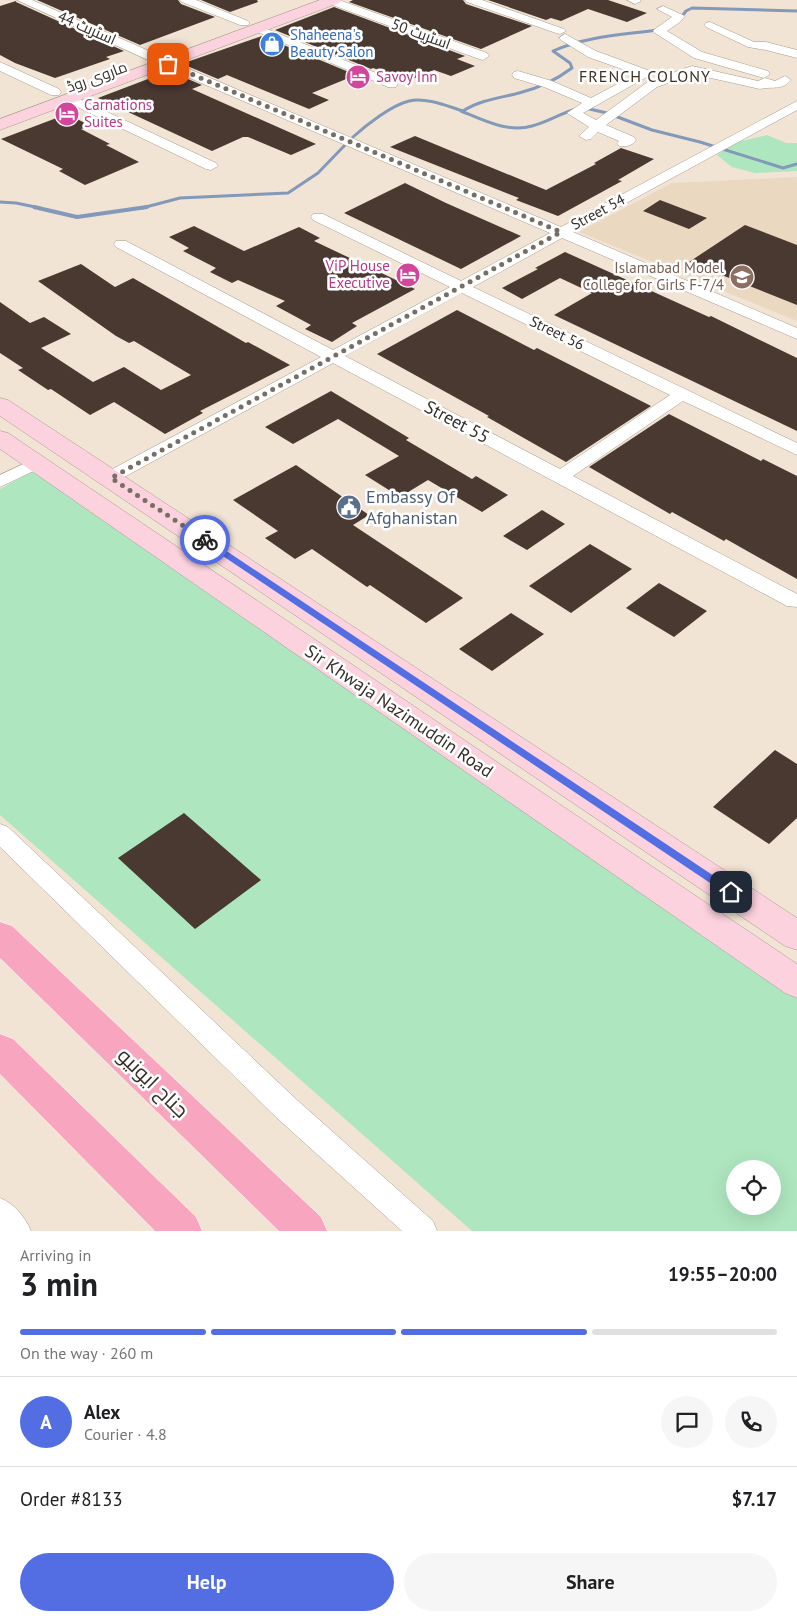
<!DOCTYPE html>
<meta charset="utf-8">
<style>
:root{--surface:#fff;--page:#f6f6f6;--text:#202124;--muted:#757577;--line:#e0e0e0;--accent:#536ee3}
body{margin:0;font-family:"PT Sans",Cairo,sans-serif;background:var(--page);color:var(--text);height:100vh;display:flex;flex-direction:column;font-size:19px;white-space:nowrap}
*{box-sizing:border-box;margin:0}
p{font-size:16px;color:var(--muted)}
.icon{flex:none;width:28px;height:28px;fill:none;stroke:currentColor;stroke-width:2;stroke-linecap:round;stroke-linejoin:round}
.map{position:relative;height:1231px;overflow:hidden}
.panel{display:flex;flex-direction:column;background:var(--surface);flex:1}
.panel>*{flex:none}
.buttons{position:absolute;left:726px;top:1160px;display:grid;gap:10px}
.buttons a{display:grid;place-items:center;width:55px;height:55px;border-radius:50%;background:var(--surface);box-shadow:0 5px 20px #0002;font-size:25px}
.pin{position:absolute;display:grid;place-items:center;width:42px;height:42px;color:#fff;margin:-21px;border-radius:10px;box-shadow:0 2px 8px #0006}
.courier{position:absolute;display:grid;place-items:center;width:50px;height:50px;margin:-25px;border:4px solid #536ee3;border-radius:50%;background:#fff;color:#222;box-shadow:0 1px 6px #0007}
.head em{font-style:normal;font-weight:700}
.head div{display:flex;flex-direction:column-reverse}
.head{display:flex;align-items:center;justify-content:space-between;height:85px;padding:0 20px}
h1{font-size:32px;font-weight:700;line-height:38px}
.bar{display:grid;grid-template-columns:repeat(4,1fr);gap:8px 5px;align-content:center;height:60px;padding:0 20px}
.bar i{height:6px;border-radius:4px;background:var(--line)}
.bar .selected{background:var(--accent)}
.bar p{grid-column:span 4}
.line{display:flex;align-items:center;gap:12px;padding:0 20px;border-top:1px solid var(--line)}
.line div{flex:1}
.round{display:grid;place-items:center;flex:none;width:52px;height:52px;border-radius:26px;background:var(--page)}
.button{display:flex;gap:10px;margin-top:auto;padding:10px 20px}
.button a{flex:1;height:58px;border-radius:30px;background:var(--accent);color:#fff;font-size:20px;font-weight:700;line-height:58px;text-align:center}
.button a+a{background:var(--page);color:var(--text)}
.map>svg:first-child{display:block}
.built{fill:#ead8c1}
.green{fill:#aee6bf;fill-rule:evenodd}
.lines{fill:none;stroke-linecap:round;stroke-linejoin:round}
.stream-far1{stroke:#8399b9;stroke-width:3}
.stream{stroke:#8399b9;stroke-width:4}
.building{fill:#493931}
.street-casing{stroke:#a79b8b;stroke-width:1}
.secondary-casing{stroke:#a79b8b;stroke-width:1}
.primary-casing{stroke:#fff;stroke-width:1}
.street{fill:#fff;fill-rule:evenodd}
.secondary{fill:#fcd2df;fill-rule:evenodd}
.primary{fill:#f8a5bf;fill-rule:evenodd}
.route{fill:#536ee3}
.done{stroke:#776e65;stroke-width:5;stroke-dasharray:0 9}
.labels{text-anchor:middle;stroke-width:5;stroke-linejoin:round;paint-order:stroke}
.far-street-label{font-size:15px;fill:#352f29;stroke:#fff}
.far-shop-label{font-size:15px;fill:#366cbe;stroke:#fff;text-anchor:start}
.far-hotel-label{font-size:15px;fill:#b23c85;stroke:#fff;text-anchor:start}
.far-education-label{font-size:15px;fill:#785e54;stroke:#fff;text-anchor:end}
.far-neighbourhood-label{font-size:16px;letter-spacing:1px;fill:#3c3225;stroke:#fff}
.street-label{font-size:18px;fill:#352f29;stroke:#fff}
.service-label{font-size:18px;fill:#4e5e75;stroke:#fff;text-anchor:start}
.near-street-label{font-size:21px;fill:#352f29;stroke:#fff}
</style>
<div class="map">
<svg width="797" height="1231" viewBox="0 0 797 1231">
<rect width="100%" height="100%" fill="#f2e4d4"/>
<path class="built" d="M797 177V321L579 232 672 183Z"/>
<path class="green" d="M767 135 786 143H797V171L755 173 732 167 717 155 733 143Z
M33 471 797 992V1231H472L0 815V489ZM735 1169H772V1206H735Z"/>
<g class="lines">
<path class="stream-far1" d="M679 20 686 11 692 8 797 11
M585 108 607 113 652 130 700 142 783 168 797 164
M461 111C483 120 508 133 532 126 548 122 561 113 576 109
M353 137C366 125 392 105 409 101 426 97 447 106 463 111 480 100 500 98 519 93 539 88 556 80 572 68L570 63 553 51C587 36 622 35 658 30
M0 202 16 203 40 208
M142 208 180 198 288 193 318 173 345 145"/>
<path class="stream" d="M34 207 77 217 147 207"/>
</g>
<path class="building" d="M37 0H178L181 4 215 17 140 45Z
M201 0H257L258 2 230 12Z
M353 0H463L466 4 532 26 481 49 349 2Z
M488 0H608L647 13 627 22 588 9 561 21 551 18 546 20Z
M16 1V2L124 51 106 57 110 59 55 78 15 63 0 55V6Z
M334 7 465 56 457 59 475 66 451 76 434 70 408 81 373 68 371 69 275 30Z
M262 36 356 75 312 93 329 100 309 109 227 75 218 79 185 65 190 63 187 62Z
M169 71 202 85 192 89 316 144 291 155 248 137H243L212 151 98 98Z
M67 114 91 126 81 129 110 144 106 145 139 162 85 185 59 171 63 169 1 139Z
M415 136 546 190 596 164 594 163 621 148 654 159 618 180 622 181 558 216 516 200 519 198 390 147Z
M405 183 446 203 521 236 461 269 344 213Z
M660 200 707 218 689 229 643 211Z
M745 225 797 245V305L689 262Z
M194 226 244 251 299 227 320 238 314 241 415 289 352 323 357 326 332 342 305 329 311 325 276 306 285 301 238 280 232 283 210 272 216 268 183 251 189 248 169 237Z
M565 252 709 317 711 316 797 358V431L554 315 592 293 560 278 522 299 502 288 538 269 535 268Z
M81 264 115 287 133 278 246 343 248 342 290 365 200 411 203 413 165 434 114 402 90 415 51 389 48 390 18 370 23 368 0 353V302L30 323 44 317 71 334 41 348 93 382 124 367 161 390 191 375 134 341 129 343 116 336 38 281Z
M457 310 534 350 537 348 651 406 566 462 487 417 489 416 377 354Z
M331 391 409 438 406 440 472 479 476 476 508 495 482 512 428 480 400 497 365 475 399 456 338 419 293 444 265 427Z
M669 414 761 461 763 459 797 476V579L726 539 724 541 672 512 670 514 589 467Z
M296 465 369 515 353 525 463 598 426 623 370 585 367 587 312 549 295 559 265 538 278 531 233 500Z
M542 510 565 524 527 550 503 536Z
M590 544 632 569 571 613 529 586Z
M659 583 707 611 674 637 626 608Z
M511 613 544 634 492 671 459 649Z
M775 750 797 764V818L769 844 713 807Z
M184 813 261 880 195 929 118 858Z"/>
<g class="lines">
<defs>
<path id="street" d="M17 0H32L156 54 158 57 156 60H148Z
M180 0H196L248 21 250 23 248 25H240L182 2Z
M326 0H339L487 53 489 56 483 60 479 59 327 3Z
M465 0H482L564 29 566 31 560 34 556 33 467 2Z
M627 0H640L641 1 635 4Z
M663 6 685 16 680 22 667 31 702 52 768 71 770 74 764 78 694 58 655 33 653 31 655 29 672 17 657 9Z
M710 22 754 42H766L797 50V58L766 50 748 47 706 27 704 25 706 23Z
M257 25 396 81 398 84 396 87H388L253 30 251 28Z
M565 34 596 51 650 71 652 74 583 113 596 120 649 81 692 66 758 81 765 78 775 81 785 76 791 80C782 91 772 86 760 89L693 74 657 87 606 125 634 137 636 140C632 146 626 147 619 146L617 143 619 141 598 132 591 139 586 140 579 136 589 127 567 113 582 103 544 87 514 78 512 75 514 72 518 71 552 81 591 98 636 74 588 57 561 40 559 38Z
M168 60 561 227 797 101V110L573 232 797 328V339L562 238 473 287 797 443V455L683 401 573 476 797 594V607L787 606 333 363 117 481 111 482 105 481 102 477 105 473 321 357 116 247 114 244 116 241H126L333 350 450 287 313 220 311 217 313 214H323L461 281 550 233 164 67 162 64ZM462 293 670 395 560 469 345 356Z
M0 62 59 89 61 92 59 95H51L0 71Z
M71 95 216 163 218 166 211 170 206 169 67 102 65 99 67 96Z
M36 458 42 459 45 463 42 467 0 487V475Z
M0 824 8 827 297 1100 433 1221 437 1231H402L277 1118 0 847Z
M0 1198C15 1204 25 1217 31 1231H0Z"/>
<path id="secondary" d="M320 0H342L339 3 0 130V119Z
M0 398 8 400 797 918V950L785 946 0 416Z
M0 431 8 433 797 964V998L785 993 0 449Z"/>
<path id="primary" d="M0 922 12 926 321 1217 327 1231H279L0 958Z
M0 1034 13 1039 196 1217 202 1231H155L0 1074Z"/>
</defs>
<use href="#street" class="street-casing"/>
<use href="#secondary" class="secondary-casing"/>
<use href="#primary" class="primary-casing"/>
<use href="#street" class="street"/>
<use href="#secondary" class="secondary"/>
<use href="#primary" class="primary"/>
</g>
<path class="route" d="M202 538H207L735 890V895H728L202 542Z"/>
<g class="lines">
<path class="done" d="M168 64 561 232 111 478 205 540"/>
</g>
<defs>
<symbol id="shop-disc" viewBox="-11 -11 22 22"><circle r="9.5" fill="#3f7fe0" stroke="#fff"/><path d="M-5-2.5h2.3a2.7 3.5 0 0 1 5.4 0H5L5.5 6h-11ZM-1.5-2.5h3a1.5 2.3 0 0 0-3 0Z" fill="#fff"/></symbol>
<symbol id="hotel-disc" viewBox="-11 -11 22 22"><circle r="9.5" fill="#d1479c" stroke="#fff"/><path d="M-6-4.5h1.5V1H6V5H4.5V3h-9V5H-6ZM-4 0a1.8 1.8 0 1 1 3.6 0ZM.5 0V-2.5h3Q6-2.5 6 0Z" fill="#fff"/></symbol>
<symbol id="university-disc" viewBox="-11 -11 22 22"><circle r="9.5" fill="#8d6e63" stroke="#fff"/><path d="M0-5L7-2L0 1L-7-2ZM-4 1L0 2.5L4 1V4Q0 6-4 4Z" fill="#fff"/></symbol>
<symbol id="civic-disc" viewBox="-11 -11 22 22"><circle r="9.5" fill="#5c6f8a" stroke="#fff"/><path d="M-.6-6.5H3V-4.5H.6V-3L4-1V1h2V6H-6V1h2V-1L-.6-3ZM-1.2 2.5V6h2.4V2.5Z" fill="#fff"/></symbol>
</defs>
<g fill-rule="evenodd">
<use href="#shop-disc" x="258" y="30" width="28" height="28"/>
<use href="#hotel-disc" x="344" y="63" width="28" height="28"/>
<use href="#hotel-disc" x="53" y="100" width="28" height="28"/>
<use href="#hotel-disc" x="394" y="261" width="28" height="28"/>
<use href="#university-disc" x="728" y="263" width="28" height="28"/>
<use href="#civic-disc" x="335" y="493" width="28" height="28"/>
</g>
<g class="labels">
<g class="far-street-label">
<text transform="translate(87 28) rotate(24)" y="5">اسٹریٹ 44</text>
<text transform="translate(421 34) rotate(20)" y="5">اسٹریٹ 50</text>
<text transform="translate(97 77) rotate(-20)" y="5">ماروی روڈ</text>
<text transform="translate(598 212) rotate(-28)" y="5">Street 54</text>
<text transform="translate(557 333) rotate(26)" y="5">Street 56</text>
</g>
<g class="far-shop-label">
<text x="290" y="40">Shaheena's<tspan x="290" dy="17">Beauty Salon</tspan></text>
</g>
<g class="far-hotel-label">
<text x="376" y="82">Savoy Inn</text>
<text x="84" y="110">Carnations<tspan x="84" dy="17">Suites</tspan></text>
<text x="390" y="271" text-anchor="end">ViP House<tspan x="390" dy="17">Executive</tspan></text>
</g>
<g class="far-education-label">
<text x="724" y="273">Islamabad Model<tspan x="724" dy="17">College for Girls F-7/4</tspan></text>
</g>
<g class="far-neighbourhood-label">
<text x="645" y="82">FRENCH COLONY</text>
</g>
<g class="street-label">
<text transform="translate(457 422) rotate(28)" y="6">Street 55</text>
<text transform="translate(399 711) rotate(34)" y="6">Sir Khwaja Nazimuddin Road</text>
</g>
<g class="service-label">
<text x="366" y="503">Embassy Of<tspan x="366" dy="21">Afghanistan</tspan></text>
</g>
<g class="near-street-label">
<text transform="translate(153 1083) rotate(44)" y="7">جناح ایونیو</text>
</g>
</g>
</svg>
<div class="buttons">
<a><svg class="icon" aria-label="locate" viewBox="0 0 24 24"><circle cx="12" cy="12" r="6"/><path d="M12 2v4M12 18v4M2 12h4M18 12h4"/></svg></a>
</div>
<div class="pin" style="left:168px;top:64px;background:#ea580c"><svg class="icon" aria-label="bag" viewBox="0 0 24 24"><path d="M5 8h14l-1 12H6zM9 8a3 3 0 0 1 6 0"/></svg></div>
<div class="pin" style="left:731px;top:892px;background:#1f2937"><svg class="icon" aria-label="home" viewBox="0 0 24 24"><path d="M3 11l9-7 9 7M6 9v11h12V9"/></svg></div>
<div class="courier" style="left:205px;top:540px"><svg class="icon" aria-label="bike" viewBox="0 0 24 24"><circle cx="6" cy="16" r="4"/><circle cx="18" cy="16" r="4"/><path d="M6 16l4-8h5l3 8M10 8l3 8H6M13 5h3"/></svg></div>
</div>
<section class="panel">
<div class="head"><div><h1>3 min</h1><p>Arriving in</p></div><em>19:55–20:00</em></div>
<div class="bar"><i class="selected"></i><i class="selected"></i><i class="selected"></i><i></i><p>On the way · 260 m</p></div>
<div class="line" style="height:90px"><b class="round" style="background:var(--accent);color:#fff">A</b><div><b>Alex</b><p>Courier · 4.8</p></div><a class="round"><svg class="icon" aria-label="chat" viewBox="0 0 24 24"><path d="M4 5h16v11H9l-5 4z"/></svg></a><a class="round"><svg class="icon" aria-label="phone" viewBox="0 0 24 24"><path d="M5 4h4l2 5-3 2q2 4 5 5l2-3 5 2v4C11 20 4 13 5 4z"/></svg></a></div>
<div class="line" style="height:65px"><div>Order #8133</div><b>$7.17</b></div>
<div class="button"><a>Help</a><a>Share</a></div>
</section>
